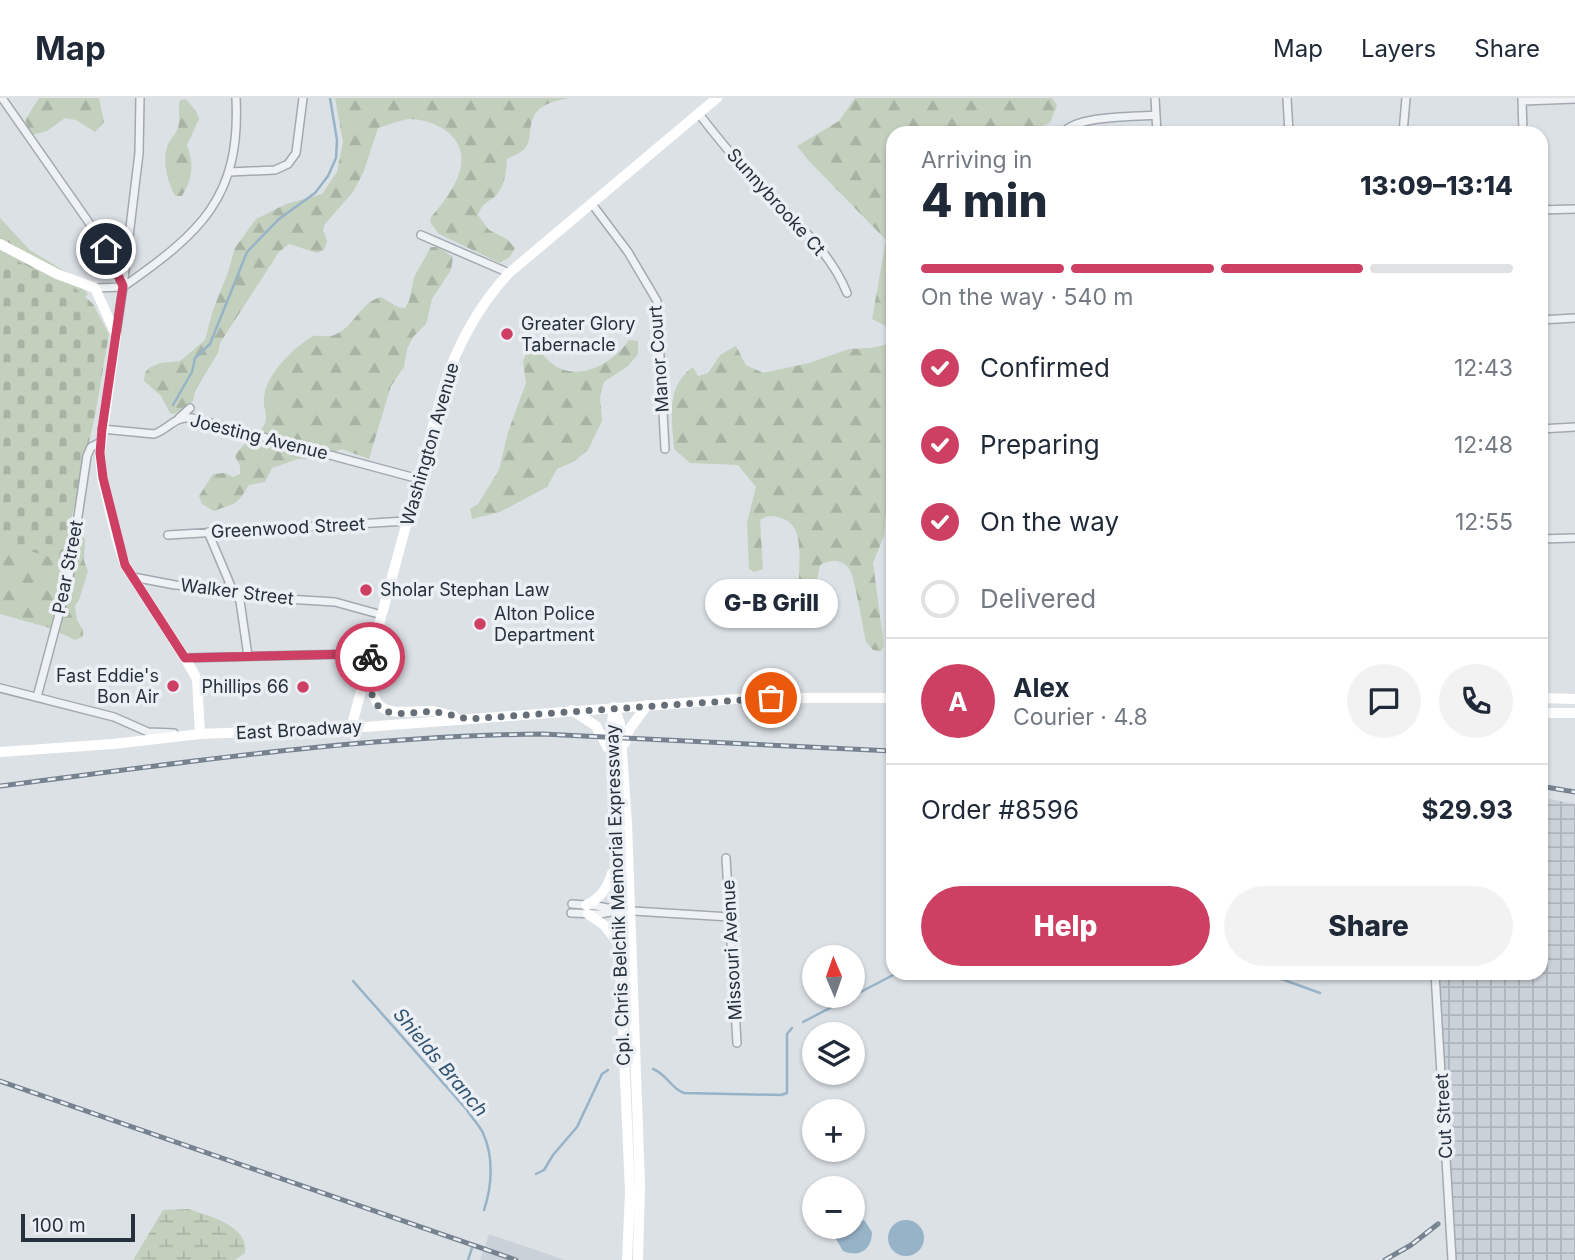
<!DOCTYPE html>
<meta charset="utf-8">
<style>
:root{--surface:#fff;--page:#f2f2f3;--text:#1f2937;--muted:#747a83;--line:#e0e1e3;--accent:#cd4063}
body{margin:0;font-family:Inter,sans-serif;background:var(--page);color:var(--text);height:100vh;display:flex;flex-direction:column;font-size:26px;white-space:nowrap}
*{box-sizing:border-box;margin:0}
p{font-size:23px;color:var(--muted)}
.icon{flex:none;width:38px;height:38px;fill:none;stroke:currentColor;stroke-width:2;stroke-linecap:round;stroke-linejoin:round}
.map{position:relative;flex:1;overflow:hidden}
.details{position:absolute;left:886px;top:28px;width:662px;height:854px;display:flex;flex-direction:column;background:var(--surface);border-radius:21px;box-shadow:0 2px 5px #0004}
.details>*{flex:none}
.needle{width:46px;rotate:358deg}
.buttons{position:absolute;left:802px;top:847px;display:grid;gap:14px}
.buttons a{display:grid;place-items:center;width:63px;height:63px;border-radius:50%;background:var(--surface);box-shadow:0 2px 5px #0004;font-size:35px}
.scale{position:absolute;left:21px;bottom:18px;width:114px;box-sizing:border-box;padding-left:7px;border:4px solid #26313d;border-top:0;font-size:19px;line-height:24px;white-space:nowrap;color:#26313d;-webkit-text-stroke:5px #ecf0f4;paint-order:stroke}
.pin{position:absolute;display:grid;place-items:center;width:60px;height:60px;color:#fff;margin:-30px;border:4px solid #fff;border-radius:50%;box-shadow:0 2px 7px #0007}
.courier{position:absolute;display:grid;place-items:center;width:70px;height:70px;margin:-35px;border:5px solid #cd4063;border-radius:50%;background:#fff;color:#222;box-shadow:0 2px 9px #0007}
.bubble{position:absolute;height:49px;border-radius:24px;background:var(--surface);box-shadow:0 2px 5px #0004;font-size:23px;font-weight:800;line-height:49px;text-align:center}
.summary em{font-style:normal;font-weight:800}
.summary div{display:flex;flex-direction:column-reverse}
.summary{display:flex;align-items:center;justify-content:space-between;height:119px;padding:0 35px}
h1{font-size:46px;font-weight:800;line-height:52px}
.bar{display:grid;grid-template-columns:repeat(4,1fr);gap:10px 7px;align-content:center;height:84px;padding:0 35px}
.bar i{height:9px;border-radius:5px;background:var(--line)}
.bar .on{background:var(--accent)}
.bar p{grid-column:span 4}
.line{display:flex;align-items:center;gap:18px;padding:0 35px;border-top:2px solid var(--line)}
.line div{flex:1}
.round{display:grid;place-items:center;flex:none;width:74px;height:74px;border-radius:37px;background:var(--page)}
ol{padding:0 35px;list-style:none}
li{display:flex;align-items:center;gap:21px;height:77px}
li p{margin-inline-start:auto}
li .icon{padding:7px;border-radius:50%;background:var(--accent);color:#fff;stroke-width:4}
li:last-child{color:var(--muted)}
li i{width:38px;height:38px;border:4px solid var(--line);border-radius:50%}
.button{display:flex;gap:14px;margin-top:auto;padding:14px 35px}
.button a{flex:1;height:80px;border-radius:42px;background:var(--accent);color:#fff;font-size:28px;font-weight:800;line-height:80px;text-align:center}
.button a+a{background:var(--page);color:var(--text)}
header{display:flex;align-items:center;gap:42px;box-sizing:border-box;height:98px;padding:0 35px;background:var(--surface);border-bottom:2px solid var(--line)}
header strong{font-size:33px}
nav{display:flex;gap:38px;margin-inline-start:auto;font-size:24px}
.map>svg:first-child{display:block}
.built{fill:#cad1d8}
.industrial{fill:url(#industrial-grid)}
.forest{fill:url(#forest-firs)}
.wetland{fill:url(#wetland-marsh)}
.cemetery{fill:url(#cemetery-stones)}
.water{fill:#97b3c7}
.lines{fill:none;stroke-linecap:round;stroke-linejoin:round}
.stream{stroke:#97b3c7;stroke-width:2.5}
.street-casing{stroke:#a2a9b0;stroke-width:10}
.street{stroke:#eff2f5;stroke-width:7}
.secondary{stroke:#fff;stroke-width:10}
.rail-casing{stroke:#768290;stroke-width:5}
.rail{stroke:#ecf0f4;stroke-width:2.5;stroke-dasharray:8;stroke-linecap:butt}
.done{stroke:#666f78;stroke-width:7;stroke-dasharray:0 12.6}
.route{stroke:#cd4063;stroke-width:9}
.poi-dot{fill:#cd4063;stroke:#ecf0f4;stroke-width:2.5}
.labels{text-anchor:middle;stroke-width:7;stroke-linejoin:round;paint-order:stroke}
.street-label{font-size:18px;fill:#26313d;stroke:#ecf0f4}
.poi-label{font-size:18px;fill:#26313d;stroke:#ecf0f4;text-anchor:start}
.water-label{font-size:19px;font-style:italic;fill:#315370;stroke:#ecf0f4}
</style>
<header>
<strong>Map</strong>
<nav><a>Map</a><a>Layers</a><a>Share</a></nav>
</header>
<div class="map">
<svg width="1575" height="1162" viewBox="0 0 1575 1162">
<defs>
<pattern id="industrial-grid" width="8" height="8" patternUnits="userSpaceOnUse" patternTransform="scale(1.75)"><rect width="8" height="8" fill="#cad1d8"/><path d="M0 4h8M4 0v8" fill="none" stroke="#adb4ba"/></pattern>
<pattern id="forest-firs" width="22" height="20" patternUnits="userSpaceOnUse" patternTransform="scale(1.75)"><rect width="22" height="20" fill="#c4d0be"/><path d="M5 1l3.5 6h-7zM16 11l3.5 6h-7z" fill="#a8b3a4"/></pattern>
<pattern id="wetland-marsh" width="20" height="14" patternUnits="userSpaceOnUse" patternTransform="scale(1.75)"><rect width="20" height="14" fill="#c4d0be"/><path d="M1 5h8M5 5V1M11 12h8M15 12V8" fill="none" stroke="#a8b3a4"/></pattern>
<pattern id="cemetery-stones" width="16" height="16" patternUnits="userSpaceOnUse" patternTransform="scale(1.75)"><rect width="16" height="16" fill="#c4d0be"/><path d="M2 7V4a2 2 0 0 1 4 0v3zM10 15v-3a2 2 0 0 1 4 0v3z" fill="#a8b3a4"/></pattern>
</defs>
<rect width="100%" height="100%" fill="#dce1e6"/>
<path class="built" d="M489 1136 565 1162H480Z"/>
<path class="industrial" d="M1540 699 1575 706V1162H1455L1440 875H1540Z"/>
<path class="forest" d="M39 0H99L104 24 95 34 76 22 65 20 47 33 31 37 25 22Z
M335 0H570C553 3 534 7 531 27 529 35 531 42 526 49 523 54 513 58 507 61 506 75 505 91 493 100 484 106 482 107 478 117L489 132 507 141 515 150 510 159 500 165 439 136 430 124 431 119C453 94 481 55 442 30 433 25 421 21 410 21 400 22 388 27 378 30L364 73 353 94 325 126 323 132 327 143 324 152 317 155 289 146 279 154 220 245 218 255 196 291 193 303 174 316 170 315 161 298 144 283 145 275 149 270 160 265 180 263 205 242 213 212 227 177 235 150 256 121 286 106 322 96 337 74 343 44Z
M855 0H1052L1057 7 1050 25 1024 35H892V337L884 438 873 465 884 548 881 553 873 552 866 544C863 531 855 481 850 472 842 460 830 462 820 467L816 487 812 491 804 490 799 486C798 464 806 427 781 420 773 417 767 417 760 422L763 471 754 474 749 471 747 424 756 389 738 367 690 365 674 351C672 321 665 289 693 269L698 278 708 275 720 257 736 248 746 267 763 275 809 265 849 251 871 250 888 246 886 228 872 221 886 142 809 63 797 48 839 23Z
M186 1 196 13 199 21 187 47C194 66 193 80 182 98H175C168 84 162 64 167 49 169 42 176 36 178 30 181 20 177 11 180 2Z
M0 120 30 152 71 177 88 196 85 199 69 205 0 175Z
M431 149H438L453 159 451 172 432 201 426 226 413 239 407 251 404 269 391 288 369 361 342 351 317 361H298L272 370 265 384 249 387C235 410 236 404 214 413L202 406 199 398 213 376 225 375 233 379 240 376V368L235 358C241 345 257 341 264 327 269 318 263 310 264 301 265 277 293 250 313 238 321 237 327 240 334 237 354 230 360 204 381 199L398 209 405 210 409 203 414 179Z
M629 242 638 243V256L628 268 604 284 600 299 602 323 588 352 575 363 557 371 547 389 500 414 472 421 470 411 478 406 499 372 508 334 526 285 523 264 526 255 539 253C545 259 553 268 561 271 587 281 615 262 629 242Z
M56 413 85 441 84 463 88 473 79 502 75 508 77 522 83 532V539L75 542 50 530 0 516V418Z"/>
<path class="wetland" d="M189 1111C210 1119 249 1127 245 1155L235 1162H133L163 1112Z"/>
<path class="cemetery" d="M0 155 76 191 93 206 109 236 95 318 62 462 0 445Z"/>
<path class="water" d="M852 1119 865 1123 872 1134C872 1152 859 1160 843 1153L836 1141 838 1129H852Z
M888 1140a18 18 0 1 1 36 0a18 18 0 1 1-36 0Z"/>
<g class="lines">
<path class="stream" d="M173 307 192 274 195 260 210 246 247 154 279 121 315 95 328 78 336 60 337 42 330 0
M1265 875 1320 895
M353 883 467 1012C472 1020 479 1027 483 1035 494 1059 492 1088 484 1112
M803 924 897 875
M653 971C667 976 670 990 684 995L781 997 787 995V936L792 930
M536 1076 544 1072 553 1057 577 1029 602 976 608 972
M468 1162 472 1150"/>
<defs>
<path id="street" d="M2 0 92 129 114 166 123 189 116 236
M1155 0 1157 35
M1287 0 1289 35
M1522 1 1523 35
M1522 3 1575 1
M699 16C720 43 742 70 766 94 797 125 831 155 847 195
M1063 35C1077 17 1133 19 1156 17
M1403 35 1406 0
M229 74 275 72 288 66 296 55 303 0
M592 106 628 154 657 203 665 351
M1540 112 1575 111
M421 137 509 175
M123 188 139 55 140 0
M123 189C200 135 241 100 236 0
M95 190 123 189
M1540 222 1575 220
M179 320 190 310
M102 331 154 336C169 331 174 318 192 320L419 381
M1540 331 1575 329
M208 434 233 493 240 503 248 558
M168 437 407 423
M1540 441 1575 440
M133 479 175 487 226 490 253 499 335 504 382 517
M185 560 352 556 370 559
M0 590 114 619 148 634 174 635
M37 599 69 479 87 358 91 349 101 344
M726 760 737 945
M572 806 597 808 617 812 730 819
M571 815 600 816 616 813
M1435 875 1452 1162"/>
</defs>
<use href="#street" class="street-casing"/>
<use href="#street" class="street"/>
<path class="secondary" d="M0 146 57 176 95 190 116 237 100 355 102 380 117 442 125 467 185 560 197 581 200 636
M370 574C371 623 394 613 431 613 439 614 446 616 454 618
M1540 600 1575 601
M614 609 620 626 627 725 640 1087 638 1162
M614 609 610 638 630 1094 627 1162
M572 612 596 628 608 650
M1540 615H1575
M351 630 443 291C456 249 479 207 509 175L717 0
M625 645 629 632 647 607
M0 654 113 646 200 636 351 630 749 600H892
M586 807C600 801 608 789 612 775
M588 816 604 827 618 845"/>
<defs>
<path id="rail" d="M0 688C180 665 360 638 542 636L892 653
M1540 688 1575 694
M0 983 516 1162
M1385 1162 1411 1147 1438 1126"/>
</defs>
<use href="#rail" class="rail-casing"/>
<use href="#rail" class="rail"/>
</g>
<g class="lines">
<path class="done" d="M370 559C371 572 368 589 374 602 385 624 416 612 435 614 445 615 456 618 467 621L771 600"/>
<path class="route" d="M106 151 123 188 102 331 100 355 103 380 125 467 185 560 352 556 370 559"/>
</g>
<g class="poi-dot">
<circle cx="507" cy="236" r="7"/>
<circle cx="366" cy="492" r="7"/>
<circle cx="480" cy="526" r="7"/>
<circle cx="173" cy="588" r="7"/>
<circle cx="303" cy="589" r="7"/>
</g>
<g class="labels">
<g class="street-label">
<text transform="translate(776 104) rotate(48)" y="6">Sunnybrooke Ct</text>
<text transform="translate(659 261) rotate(-94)" y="6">Manor Court</text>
<text transform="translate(259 339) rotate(14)" y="6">Joesting Avenue</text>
<text transform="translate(430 346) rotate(-74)" y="6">Washington Avenue</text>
<text transform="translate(288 430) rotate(-3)" y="6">Greenwood Street</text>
<text transform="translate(68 469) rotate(-79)" y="6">Pear Street</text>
<text transform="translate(237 494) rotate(7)" y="6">Walker Street</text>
<text transform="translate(299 632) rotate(-3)" y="6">East Broadway</text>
<text transform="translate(618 797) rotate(-92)" y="6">Cpl. Chris Belchik Memorial Expressway</text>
<text transform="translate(732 852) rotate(-93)" y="6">Missouri Avenue</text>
<text transform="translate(1444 1018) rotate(-93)" y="6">Cut Street</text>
</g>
<g class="poi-label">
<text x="521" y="232">Greater Glory<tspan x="521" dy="21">Tabernacle</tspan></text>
<text x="380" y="498">Sholar Stephan Law</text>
<text x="494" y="522">Alton Police<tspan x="494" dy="21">Department</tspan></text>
<text x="159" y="584" text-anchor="end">Fast Eddie's<tspan x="159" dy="21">Bon Air</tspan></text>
<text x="289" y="595" text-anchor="end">Phillips 66</text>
</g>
<g class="water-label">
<text transform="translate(441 964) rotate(50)" y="7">Shields Branch</text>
</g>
</g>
</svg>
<div class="buttons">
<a><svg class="needle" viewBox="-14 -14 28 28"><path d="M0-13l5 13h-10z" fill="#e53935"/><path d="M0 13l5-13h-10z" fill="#747a83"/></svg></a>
<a><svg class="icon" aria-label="layers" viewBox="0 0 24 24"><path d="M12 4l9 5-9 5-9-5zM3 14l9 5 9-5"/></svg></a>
<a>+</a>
<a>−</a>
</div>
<div class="scale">100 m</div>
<div class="pin" style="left:771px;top:600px;background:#ea580c"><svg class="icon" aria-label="bag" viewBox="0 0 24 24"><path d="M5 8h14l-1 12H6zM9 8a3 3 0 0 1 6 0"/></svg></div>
<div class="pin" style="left:106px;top:151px;background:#1f2937"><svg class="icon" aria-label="home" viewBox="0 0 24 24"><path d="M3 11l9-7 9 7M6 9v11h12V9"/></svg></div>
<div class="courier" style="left:370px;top:559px"><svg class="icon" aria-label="bike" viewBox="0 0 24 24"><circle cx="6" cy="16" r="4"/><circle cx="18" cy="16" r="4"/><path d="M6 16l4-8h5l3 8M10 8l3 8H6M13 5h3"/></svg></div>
<div class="bubble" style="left:705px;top:481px;width:133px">G-B Grill</div>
<section class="details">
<div class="summary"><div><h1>4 min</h1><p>Arriving in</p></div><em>13:09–13:14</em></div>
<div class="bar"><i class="on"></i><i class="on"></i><i class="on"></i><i></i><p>On the way · 540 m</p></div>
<ol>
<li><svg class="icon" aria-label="check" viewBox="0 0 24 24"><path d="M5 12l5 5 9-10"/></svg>Confirmed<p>12:43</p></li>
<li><svg class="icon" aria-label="check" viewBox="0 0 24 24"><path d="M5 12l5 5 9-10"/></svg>Preparing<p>12:48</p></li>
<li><svg class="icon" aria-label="check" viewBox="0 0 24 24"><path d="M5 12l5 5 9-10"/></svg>On the way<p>12:55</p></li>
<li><i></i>Delivered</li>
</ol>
<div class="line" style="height:126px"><b class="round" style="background:var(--accent);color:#fff">A</b><div><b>Alex</b><p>Courier · 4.8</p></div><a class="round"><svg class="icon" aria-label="chat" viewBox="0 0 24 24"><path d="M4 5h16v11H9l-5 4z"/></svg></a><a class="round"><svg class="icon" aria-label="phone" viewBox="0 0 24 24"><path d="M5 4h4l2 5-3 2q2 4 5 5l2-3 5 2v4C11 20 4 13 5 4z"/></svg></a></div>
<div class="line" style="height:91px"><div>Order #8596</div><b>$29.93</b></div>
<div class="button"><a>Help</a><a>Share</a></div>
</section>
</div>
